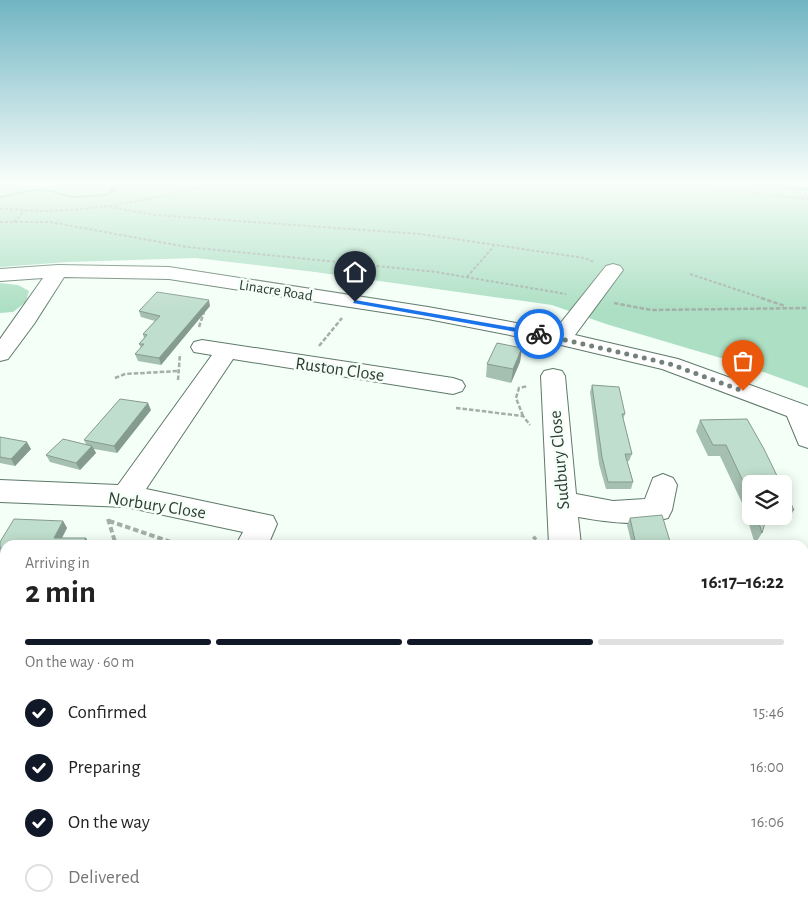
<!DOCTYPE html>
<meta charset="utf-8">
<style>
:root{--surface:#fff;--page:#f2f2f2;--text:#222;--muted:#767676;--line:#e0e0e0;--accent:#111827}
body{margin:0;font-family:"Alegreya Sans",sans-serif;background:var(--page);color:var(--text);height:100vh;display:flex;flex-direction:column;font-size:19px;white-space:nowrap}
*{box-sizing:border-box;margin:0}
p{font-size:16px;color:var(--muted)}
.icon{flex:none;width:28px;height:28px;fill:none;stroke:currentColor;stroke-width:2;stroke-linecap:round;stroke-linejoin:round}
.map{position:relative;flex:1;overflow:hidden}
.panel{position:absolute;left:0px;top:540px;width:809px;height:375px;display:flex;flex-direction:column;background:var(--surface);border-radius:15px 15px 0 0;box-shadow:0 2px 12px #0003}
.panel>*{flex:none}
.buttons{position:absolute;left:742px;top:475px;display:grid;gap:10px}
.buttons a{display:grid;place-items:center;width:50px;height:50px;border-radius:8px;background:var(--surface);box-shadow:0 2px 12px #0003;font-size:25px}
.pin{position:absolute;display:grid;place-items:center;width:42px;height:42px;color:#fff;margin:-51px -21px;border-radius:50% 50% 50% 0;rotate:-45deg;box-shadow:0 0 5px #0007}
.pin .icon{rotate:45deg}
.courier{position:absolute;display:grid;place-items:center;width:50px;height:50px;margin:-25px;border:4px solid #1a73e8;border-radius:50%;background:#fff;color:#222;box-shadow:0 1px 6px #0007}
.summary em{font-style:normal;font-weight:600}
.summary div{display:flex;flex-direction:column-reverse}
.summary{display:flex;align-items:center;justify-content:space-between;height:85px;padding:0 25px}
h1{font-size:32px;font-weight:600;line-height:38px}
.bar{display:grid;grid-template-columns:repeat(4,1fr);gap:8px 5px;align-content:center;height:60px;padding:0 25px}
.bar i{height:6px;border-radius:4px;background:var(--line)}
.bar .current{background:var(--accent)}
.bar p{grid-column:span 4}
ol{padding:0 25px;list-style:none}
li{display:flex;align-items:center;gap:15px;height:55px}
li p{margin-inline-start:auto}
li .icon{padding:5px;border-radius:50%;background:var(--accent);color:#fff;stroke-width:4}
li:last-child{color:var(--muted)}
li i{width:28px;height:28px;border:2px solid var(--line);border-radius:50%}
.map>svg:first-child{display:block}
.green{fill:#acdfc3}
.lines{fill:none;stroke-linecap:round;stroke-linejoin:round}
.stream{fill:#60b78c;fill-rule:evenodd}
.minor-casing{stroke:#5e796a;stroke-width:2}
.path-far3{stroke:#a3afa8;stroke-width:2;stroke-dasharray:3 2;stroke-linecap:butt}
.path-far2{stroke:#a3afa8;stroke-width:2.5;stroke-dasharray:4.5 2;stroke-linecap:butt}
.path-far1{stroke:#a3afa8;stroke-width:4;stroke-dasharray:5.5 3;stroke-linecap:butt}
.path{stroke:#a3afa8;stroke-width:4.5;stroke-dasharray:8 4;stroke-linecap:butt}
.minor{fill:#fff;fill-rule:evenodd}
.wall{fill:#a5bfb0}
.shaded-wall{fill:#869b90}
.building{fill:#c0decd;stroke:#869b90}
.route{fill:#1a73e8}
.done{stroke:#74807a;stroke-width:5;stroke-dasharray:0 9}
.labels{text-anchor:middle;stroke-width:5;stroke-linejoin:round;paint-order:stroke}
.far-street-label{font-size:15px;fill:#303c36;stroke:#f3fff7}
.street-label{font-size:18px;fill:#303c36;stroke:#f3fff7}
</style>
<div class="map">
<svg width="808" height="915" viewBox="0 0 808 915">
<rect width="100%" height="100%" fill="#f3fff7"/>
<path class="green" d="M0 182H808V388L741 364 606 324 552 305 315 272 196 258 68 262 0 267Z
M0 283 18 285 29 291 26 302 13 312 0 313Z"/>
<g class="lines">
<path class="stream" d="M118 182H123L116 187 115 192 107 196 72 198 50 192 36 191 0 198V196L36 189 50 190 72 196 106 194 111 190 112 185Z
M776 182H782L789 186 808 189V191L786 188Z"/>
<defs>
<path id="minor" d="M613 264 620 266 623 270 575 335 678 359 808 406V448L799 445 787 416 662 369 561 345 428 319 169 279 64 277 34 324 8 359 0 361V339L43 278 0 281V269L58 265 169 267 428 307 555 330 606 266Z
M202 340 453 378 462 381 465 386 462 391 453 394 233 359 146 489 273 516 277 524 268 545H238L237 543 243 532 126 507 0 502V480L118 485 212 355 194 352 191 347 194 342Z
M553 369 562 371 565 376 576 494 613 501 645 499 653 478 663 474 673 478 677 485 672 510 668 518C638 527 607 522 578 517L581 545H549L541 376 544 371Z
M91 910H137L139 915H93Z
M472 910H518L519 915H473Z"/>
</defs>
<use href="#minor" class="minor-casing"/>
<path class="path-far3" d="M652 182 808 199
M104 206 155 215 421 234 584 258 594 262
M0 209C15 209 31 211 46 211 103 210 161 198 216 182
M0 222H50L187 247 436 272 566 294
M14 222 25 210
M690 274 765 299
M467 277 494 246"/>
<path class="path-far2" d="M761 298 785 306
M614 303 651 310 808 308
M199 327 204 312
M319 346 342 318
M115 378 125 374 178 371
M178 380 180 354
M456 408 523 416 530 425
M523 416 516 398 519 388 528 386"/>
<path class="path-far1" d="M108 519 116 545
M109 521 180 545
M527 545 536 537
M804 628H808"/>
<path class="path" d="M0 747 5 743
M0 771 5 772"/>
<use href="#minor" class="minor"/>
</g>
<path class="wall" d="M210 306 161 365 138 361 135 354 141 348 139 344 144 338 143 334 155 321 141 317 139 311Z
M522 348 520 362 511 383 486 377 487 364Z
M592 385 625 414 623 419 632 454 629 461H627L633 482 631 489H606L599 464 590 392Z
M151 410 117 453 94 449 96 453 80 470 50 462 46 455 86 444 84 440Z
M747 419 751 484V516H767L762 533 755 544 743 505 720 456H708L696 431 700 420Z
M0 437 31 449 15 466 0 463Z
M784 507 794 510 787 521 768 516H784Z
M630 518 671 545H632L627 525Z
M63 521 67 528 62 538H86L90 545H5V555H2L0 553V542Z
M5 616V710H0V626Z
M804 637 808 638V673L804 671Z
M567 910H641L640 915H574Z
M791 910H798L806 915H781Z"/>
<path class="shaded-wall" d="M209 300 210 306 161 365 159 358Z
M522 348 520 362 511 383 513 369Z
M148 403 151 410 117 453 114 446Z
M27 442 31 449 15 466 11 459Z
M92 446 96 453 80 470 76 463Z
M63 521 67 528 58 545 54 538Z
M86 538 90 545H82Z
M28 910H38L42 912V915H27Z"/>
<path class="building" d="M157 292 209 300 159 358 135 354 144 344H139L147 335 143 334 160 316 139 311Z
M497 343 522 348 513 369 487 364Z
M592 385 619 387 625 414H622L632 454H625L633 482H608L602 457Z
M120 399 148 403 114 446 84 440Z
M747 419 764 449 781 484H751V501L749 494 726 445H713L700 420Z
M0 437 27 442 11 459 0 457Z
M63 439 92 446 76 463 46 455Z
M784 489 794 510 784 507Z
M662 515 671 545H636L630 518Z
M757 516H767L762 533Z
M14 519 63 521 54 538H86L82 545H5V548H0V542Z
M5 616V705H0V641L3 635H0V626Z
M804 637 808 638V664L804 662Z
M5 814V910H28L27 915H0V816Z
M582 910H641L640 915H590Z
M794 910H798L806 915H793Z"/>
<linearGradient id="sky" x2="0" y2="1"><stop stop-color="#71b5c3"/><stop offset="0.59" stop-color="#fafffb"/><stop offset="1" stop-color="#fafffb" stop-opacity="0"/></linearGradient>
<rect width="808" height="310" fill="url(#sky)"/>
<path class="route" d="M355 300 539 332 542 334 539 336 353 303Z"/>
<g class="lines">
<path class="done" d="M539 334 670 364 743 391"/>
</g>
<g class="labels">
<g class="far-street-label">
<text transform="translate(276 290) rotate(9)" y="5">Linacre Road</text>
</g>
<g class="street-label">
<text transform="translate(340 369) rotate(8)" y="6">Ruston Close</text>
<text transform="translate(559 460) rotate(-95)" y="6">Sudbury Close</text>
<text transform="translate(157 505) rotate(9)" y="6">Norbury Close</text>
</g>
</g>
</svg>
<div class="buttons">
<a><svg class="icon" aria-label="layers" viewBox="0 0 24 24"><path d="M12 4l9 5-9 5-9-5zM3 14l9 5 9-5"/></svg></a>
</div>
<div class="pin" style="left:743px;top:391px;background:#ea580c"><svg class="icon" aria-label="bag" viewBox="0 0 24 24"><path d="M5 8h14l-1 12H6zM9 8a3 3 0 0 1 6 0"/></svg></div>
<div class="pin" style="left:355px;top:302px;background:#1f2937"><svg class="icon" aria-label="home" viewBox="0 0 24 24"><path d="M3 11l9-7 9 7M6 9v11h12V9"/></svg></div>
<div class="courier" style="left:539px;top:334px"><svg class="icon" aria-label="bike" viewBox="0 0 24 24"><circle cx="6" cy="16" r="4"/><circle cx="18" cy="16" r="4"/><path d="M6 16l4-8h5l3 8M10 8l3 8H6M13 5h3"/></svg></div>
<section class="panel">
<div class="summary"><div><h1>2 min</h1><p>Arriving in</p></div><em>16:17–16:22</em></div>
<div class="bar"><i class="current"></i><i class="current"></i><i class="current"></i><i></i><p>On the way · 60 m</p></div>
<ol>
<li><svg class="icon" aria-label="check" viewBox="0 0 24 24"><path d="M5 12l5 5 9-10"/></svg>Confirmed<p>15:46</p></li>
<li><svg class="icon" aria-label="check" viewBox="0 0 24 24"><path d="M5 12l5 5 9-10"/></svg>Preparing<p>16:00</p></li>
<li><svg class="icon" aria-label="check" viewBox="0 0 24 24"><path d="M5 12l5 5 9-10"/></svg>On the way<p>16:06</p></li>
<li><i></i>Delivered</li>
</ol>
</section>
</div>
